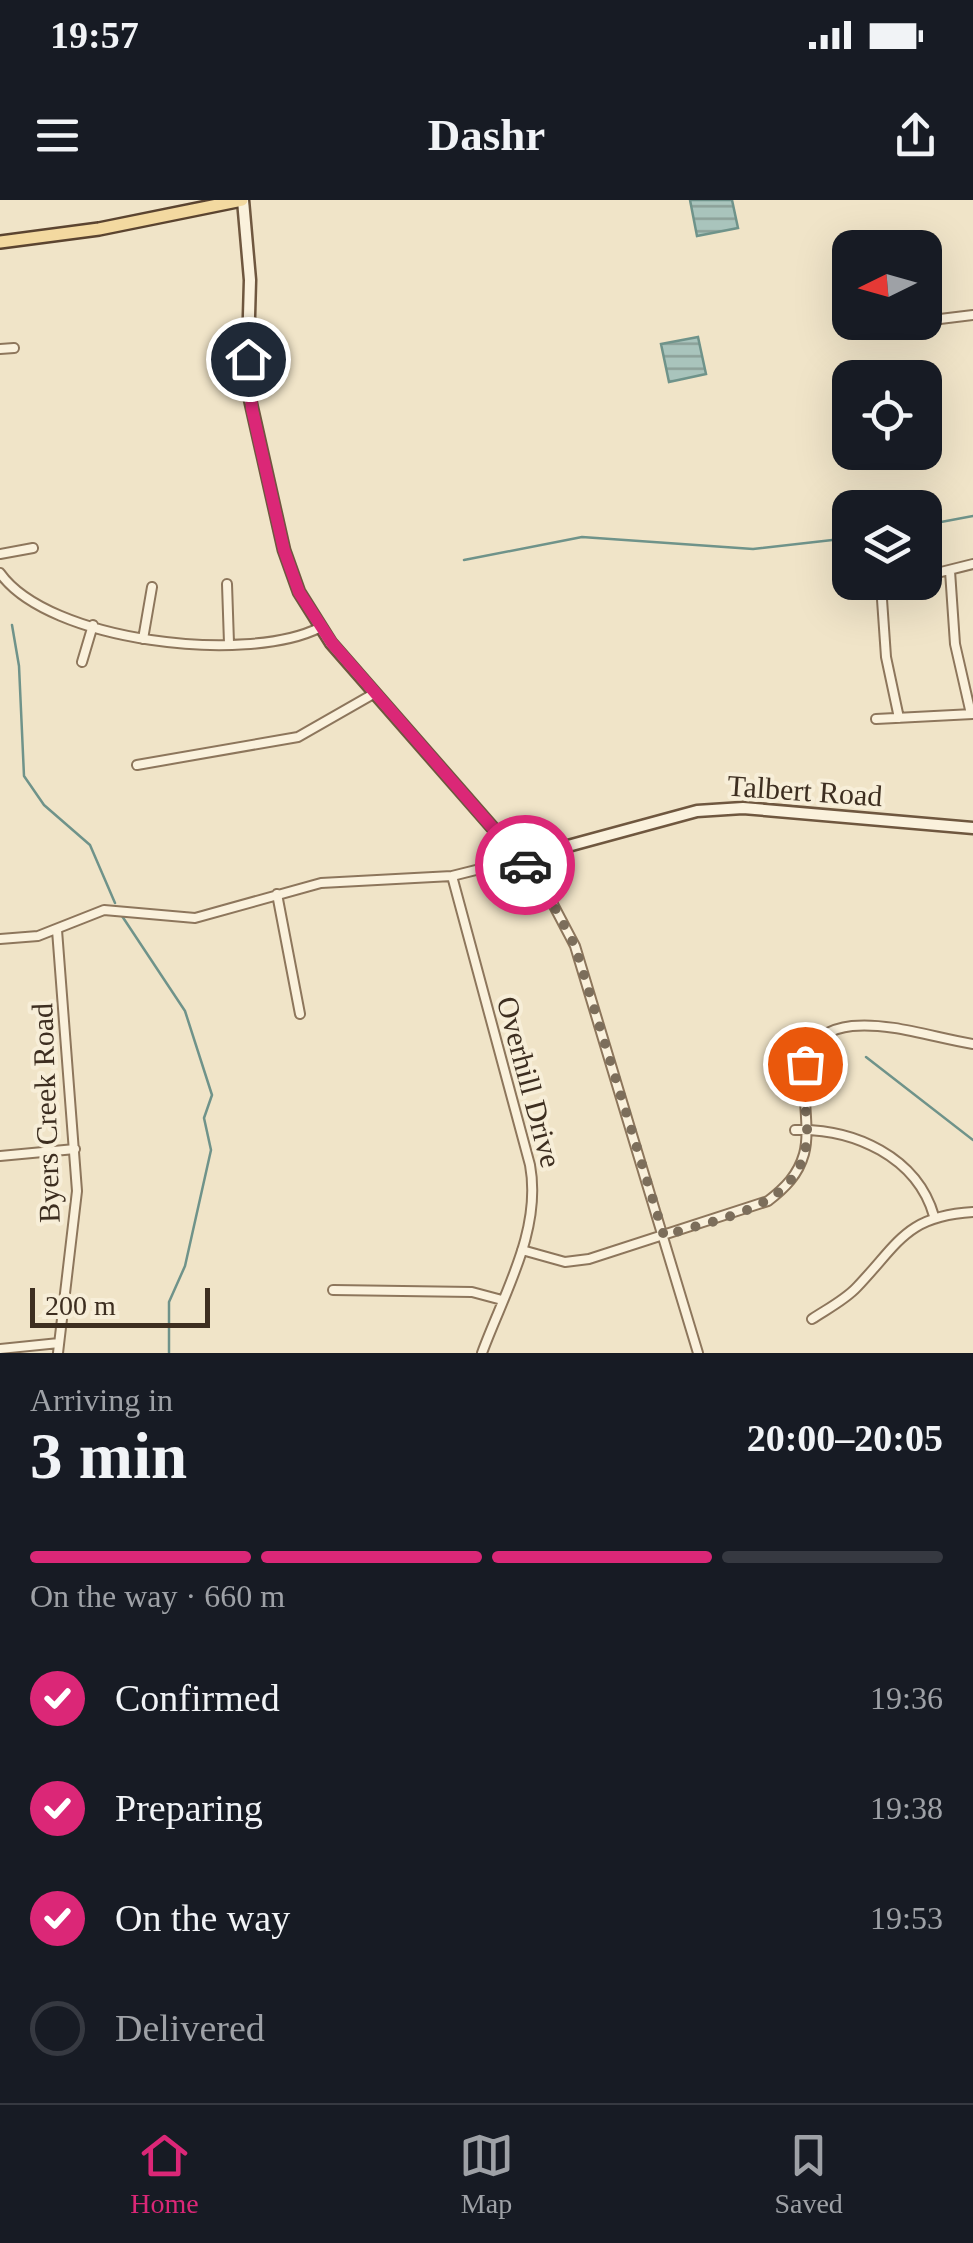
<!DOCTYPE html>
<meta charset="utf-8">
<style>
:root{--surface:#171b24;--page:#242831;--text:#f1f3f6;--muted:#9ea1a6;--line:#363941;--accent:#db2777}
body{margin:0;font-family:Georgia,serif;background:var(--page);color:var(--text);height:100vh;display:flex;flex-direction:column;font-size:38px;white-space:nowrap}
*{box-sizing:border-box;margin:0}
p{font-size:32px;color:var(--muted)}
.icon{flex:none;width:55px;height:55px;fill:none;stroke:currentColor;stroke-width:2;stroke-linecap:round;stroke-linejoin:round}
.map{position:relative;height:1153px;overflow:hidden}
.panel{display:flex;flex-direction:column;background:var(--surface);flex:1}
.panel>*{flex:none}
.needle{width:65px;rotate:265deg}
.controls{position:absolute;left:832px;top:30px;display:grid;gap:20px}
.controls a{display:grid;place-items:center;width:110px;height:110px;border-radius:20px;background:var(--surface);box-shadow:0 10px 40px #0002;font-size:50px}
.scale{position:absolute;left:30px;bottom:25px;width:180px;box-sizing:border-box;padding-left:10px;border:5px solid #3d2e20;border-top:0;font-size:28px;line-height:35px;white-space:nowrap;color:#3d2e20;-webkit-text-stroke:8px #f7eed8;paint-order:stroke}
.pin{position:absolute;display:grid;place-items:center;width:85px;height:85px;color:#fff;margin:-42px;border:5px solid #fff;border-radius:50%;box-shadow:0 2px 10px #0007}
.courier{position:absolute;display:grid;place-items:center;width:100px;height:100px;margin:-50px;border:8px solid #db2777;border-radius:50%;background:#fff;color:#222;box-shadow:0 2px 12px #0007}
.headline em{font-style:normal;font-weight:700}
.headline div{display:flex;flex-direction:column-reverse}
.headline{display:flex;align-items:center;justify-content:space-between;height:170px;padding:0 30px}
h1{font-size:65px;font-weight:700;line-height:75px}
.bar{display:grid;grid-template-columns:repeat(4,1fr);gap:15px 10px;align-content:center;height:120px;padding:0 30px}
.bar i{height:12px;border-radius:8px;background:var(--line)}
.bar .on{background:var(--accent)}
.bar p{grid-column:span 4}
ol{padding:0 30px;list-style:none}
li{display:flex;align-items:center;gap:30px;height:110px}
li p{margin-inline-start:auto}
li .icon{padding:10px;border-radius:50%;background:var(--accent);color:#fff;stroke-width:4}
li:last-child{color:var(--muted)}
li i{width:55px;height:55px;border:5px solid var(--line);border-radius:50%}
.status{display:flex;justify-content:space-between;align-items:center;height:70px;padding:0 50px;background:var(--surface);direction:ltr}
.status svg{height:28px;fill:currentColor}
header{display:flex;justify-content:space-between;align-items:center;height:130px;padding:0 30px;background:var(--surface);font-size:45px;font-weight:700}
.dock{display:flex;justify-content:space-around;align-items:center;height:140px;border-top:2px solid var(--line);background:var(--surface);font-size:28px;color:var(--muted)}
.dock a{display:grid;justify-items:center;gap:5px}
.dock .on{color:var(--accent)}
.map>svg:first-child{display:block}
.water{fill:url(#water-rules);stroke:#6f938a;stroke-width:2.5}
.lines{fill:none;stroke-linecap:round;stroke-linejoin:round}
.stream{stroke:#6f938a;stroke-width:2.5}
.street-casing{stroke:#8d765c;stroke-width:12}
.secondary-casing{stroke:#6f573f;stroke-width:15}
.primary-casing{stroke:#5b4430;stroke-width:16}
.street{stroke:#faf1dc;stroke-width:8}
.secondary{stroke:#faf1dc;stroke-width:10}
.primary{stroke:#f3d9a0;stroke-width:11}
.done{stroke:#7c6e5b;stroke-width:10;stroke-dasharray:0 18}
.route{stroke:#db2777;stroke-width:12}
.labels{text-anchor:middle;stroke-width:8;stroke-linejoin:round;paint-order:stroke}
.street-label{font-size:30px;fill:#3d2e20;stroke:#f7eed8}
</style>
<div class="status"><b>19:57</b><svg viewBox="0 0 49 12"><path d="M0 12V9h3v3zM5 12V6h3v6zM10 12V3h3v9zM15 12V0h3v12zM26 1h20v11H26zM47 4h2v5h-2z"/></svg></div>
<header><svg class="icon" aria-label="menu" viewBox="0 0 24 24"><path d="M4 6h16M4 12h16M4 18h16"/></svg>Dashr<svg class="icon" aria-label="share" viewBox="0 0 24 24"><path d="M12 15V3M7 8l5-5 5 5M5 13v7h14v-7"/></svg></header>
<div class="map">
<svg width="973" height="1153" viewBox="0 0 973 1153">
<defs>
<pattern id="water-rules" width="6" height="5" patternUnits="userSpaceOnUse" patternTransform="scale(2.5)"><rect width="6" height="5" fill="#a9c4bc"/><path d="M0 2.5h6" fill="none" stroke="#8ba098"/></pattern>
</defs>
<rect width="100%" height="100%" fill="#f0e4c8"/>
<path class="water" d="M690 0H732L738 28 697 36Z
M698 137 706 174 669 182 661 144Z"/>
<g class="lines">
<path class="stream" d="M925 325 973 316
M464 360 582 337 753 349 850 338
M12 425 19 466 24 576 44 605 90 645 115 703
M122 716 185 811 212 895 204 918 211 950 185 1066 169 1102V1153
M866 857 973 940"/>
<defs>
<path id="street" d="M940 119 973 115
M0 149 14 148
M0 354 33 348
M950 371 955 444 971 514
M0 373C49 442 246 464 319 428
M925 376 973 364
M227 384 229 443
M881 385 886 457 899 518
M857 391 894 382
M143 439 152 387
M82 462 93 425
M876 519 973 514
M137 565 298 537 375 493
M452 676 530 965C542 1030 504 1093 482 1153
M277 694 300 814
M57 730 77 991 58 1153
M0 739 38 736 104 710 195 718 321 683 452 676 520 659 544 687 575 746 698 1153
M795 930C854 928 917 957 934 1016
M0 956 75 949
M522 1050 565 1062 589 1059 768 1001C785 988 798 975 804 954 816 910 777 835 852 826 889 822 936 838 973 844
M333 1090 472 1092 502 1100
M812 1119C827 1109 845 1100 857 1087 899 1043 906 1016 973 1012
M0 1149 59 1143"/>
<path id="secondary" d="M243 0 250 80 247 186 284 350 299 392 331 443 520 659 697 611 743 608 973 628"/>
<path id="primary" d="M0 42 99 29 242 0"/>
</defs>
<use href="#street" class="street-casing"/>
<use href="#secondary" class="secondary-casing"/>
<use href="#primary" class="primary-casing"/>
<use href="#street" class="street"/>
<use href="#secondary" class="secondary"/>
<use href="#primary" class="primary"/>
</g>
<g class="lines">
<path class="done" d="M525 665 544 687 575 746 664 1036C719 1017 804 1010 807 935 808 911 800 888 805 864"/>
<path class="route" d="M248 159 252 209 284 350 299 392 332 443 525 665"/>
</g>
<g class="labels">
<g class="street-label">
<text transform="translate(805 591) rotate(4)" y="10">Talbert Road</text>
<text transform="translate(529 882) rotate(75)" y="10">Overhill Drive</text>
<text transform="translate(46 913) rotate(-92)" y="10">Byers Creek Road</text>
</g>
</g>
</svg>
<div class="controls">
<a><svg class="needle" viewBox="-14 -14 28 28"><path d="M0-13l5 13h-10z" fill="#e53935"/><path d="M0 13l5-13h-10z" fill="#9ea1a6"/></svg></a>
<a><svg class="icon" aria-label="locate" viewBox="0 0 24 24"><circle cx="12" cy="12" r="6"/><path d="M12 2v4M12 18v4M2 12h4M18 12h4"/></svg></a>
<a><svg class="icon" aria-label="layers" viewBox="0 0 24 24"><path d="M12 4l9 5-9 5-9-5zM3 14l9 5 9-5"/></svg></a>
</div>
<div class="scale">200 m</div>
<div class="pin" style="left:805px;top:864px;background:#ea580c"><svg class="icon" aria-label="bag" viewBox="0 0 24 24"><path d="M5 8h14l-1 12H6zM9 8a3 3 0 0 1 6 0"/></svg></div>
<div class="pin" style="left:248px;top:159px;background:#1f2937"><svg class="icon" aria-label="home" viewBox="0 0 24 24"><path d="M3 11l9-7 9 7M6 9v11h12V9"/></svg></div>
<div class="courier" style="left:525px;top:665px"><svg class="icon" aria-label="car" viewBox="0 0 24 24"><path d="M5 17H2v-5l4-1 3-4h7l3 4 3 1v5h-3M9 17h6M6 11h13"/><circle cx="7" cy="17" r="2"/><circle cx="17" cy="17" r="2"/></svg></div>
</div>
<section class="panel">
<div class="headline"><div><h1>3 min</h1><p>Arriving in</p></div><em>20:00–20:05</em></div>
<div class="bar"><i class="on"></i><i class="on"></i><i class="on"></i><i></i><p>On the way · 660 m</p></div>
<ol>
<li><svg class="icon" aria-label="check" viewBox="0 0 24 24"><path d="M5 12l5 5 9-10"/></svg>Confirmed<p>19:36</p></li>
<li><svg class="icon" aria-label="check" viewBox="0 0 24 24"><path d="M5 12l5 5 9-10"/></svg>Preparing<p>19:38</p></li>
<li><svg class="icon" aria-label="check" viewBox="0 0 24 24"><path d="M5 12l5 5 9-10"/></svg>On the way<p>19:53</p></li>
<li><i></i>Delivered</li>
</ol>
</section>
<nav class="dock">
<a class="on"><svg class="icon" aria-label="home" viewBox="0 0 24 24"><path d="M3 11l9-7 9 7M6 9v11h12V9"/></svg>Home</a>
<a><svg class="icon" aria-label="map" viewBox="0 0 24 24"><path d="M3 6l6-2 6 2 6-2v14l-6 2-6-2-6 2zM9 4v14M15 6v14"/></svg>Map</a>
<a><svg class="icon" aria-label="saved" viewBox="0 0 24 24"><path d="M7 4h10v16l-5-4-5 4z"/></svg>Saved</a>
</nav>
